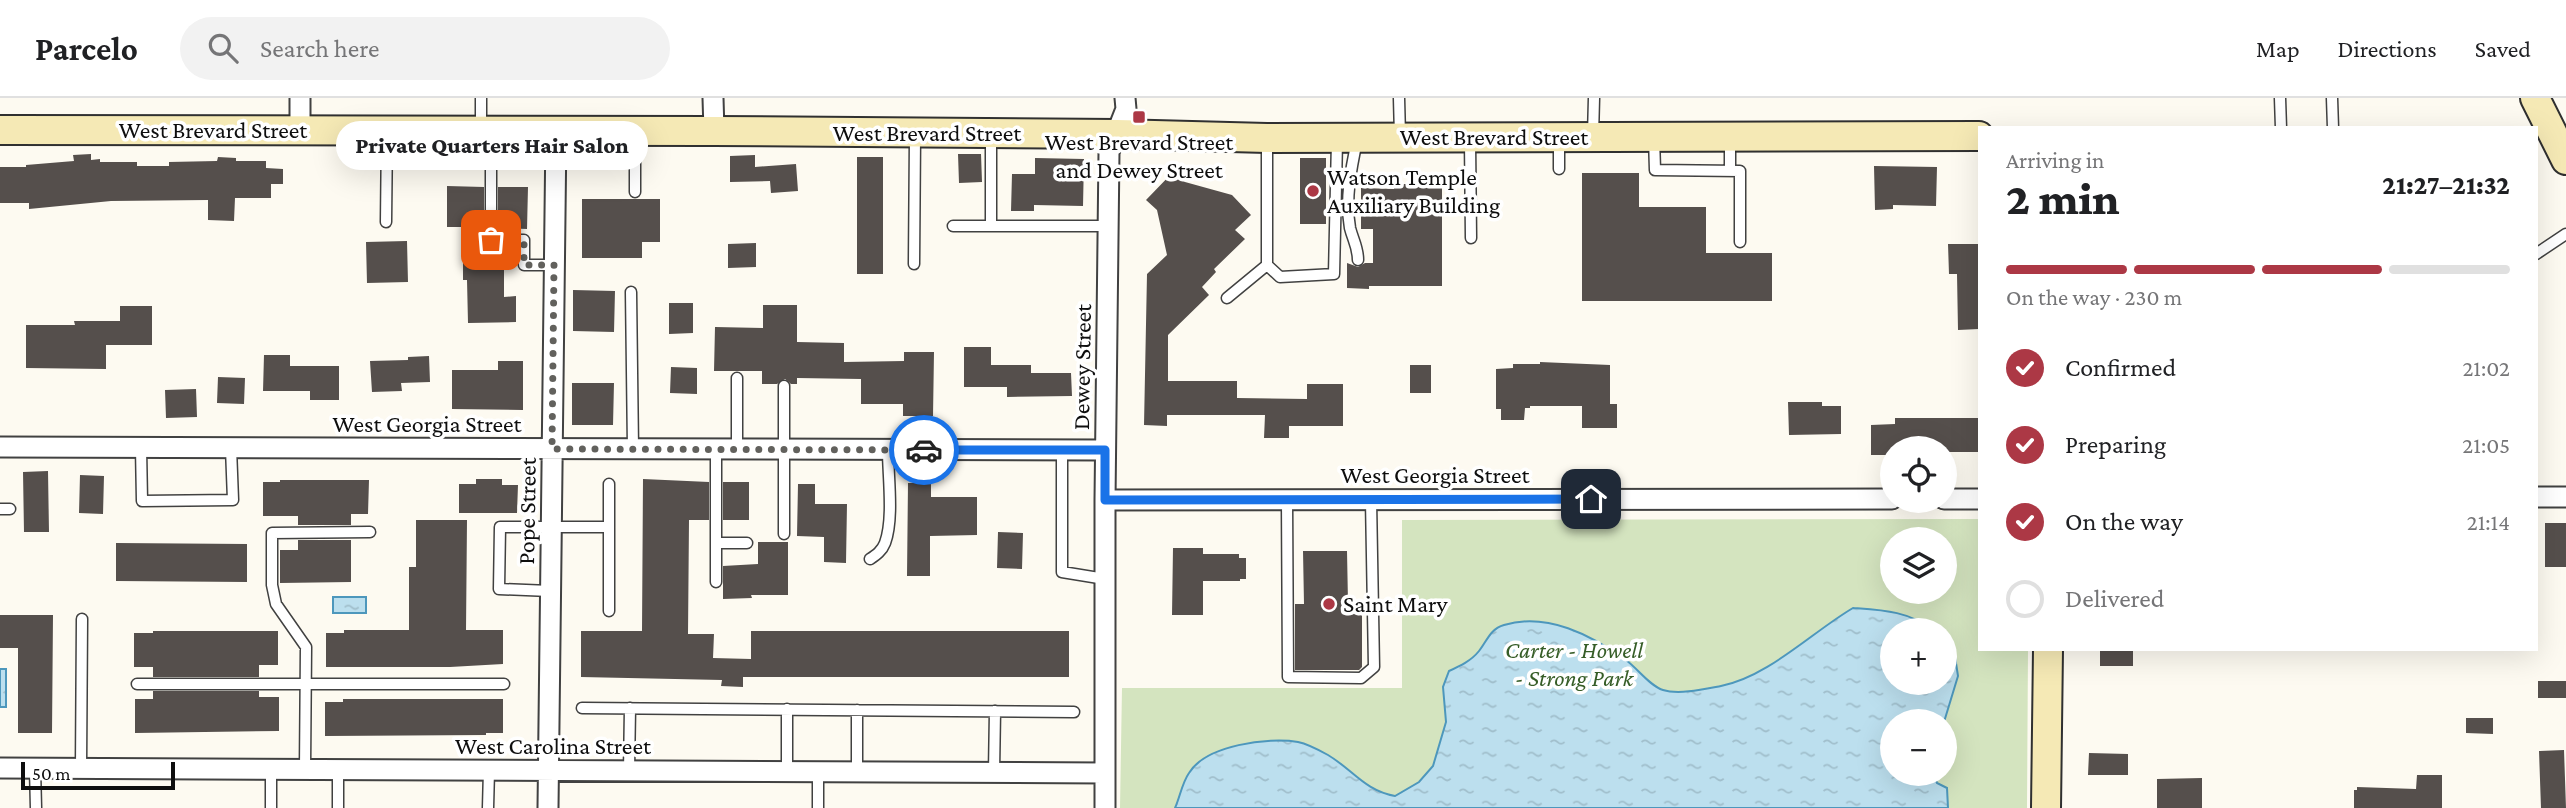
<!DOCTYPE html>
<meta charset="utf-8">
<style>
:root{--surface:#fff;--page:#f2f2f2;--text:#202124;--muted:#757577;--line:#e0e0e0;--accent:#ac3845}
body{margin:0;font-family:"Crimson Pro",serif;background:var(--page);color:var(--text);height:100vh;display:flex;flex-direction:column;font-size:26px;white-space:nowrap}
*{box-sizing:border-box;margin:0}
p{font-size:23px;color:var(--muted)}
.icon{flex:none;width:38px;height:38px;fill:none;stroke:currentColor;stroke-width:2;stroke-linecap:round;stroke-linejoin:round}
.map{position:relative;flex:1;overflow:hidden}
.panel{position:absolute;left:1978px;top:28px;width:560px;height:525px;display:flex;flex-direction:column;background:var(--surface);border-radius:0px;box-shadow:0 7px 28px #0002}
.panel>*{flex:none}
.controls{position:absolute;left:1880px;top:338px;display:grid;gap:14px}
.controls a{display:grid;place-items:center;width:77px;height:77px;border-radius:50%;background:var(--surface);box-shadow:0 7px 28px #0002;font-size:35px}
.scale{position:absolute;left:21px;bottom:18px;width:154px;box-sizing:border-box;padding-left:7px;border:4px solid #0e0e0e;border-top:0;font-size:19px;line-height:24px;white-space:nowrap;color:#0e0e0e;-webkit-text-stroke:5px #fff;paint-order:stroke}
.pin{position:absolute;display:grid;place-items:center;width:60px;height:60px;color:#fff;margin:-30px;border-radius:14px;box-shadow:0 4px 10px #0006}
.courier{position:absolute;display:grid;place-items:center;width:70px;height:70px;margin:-35px;border:5px solid #1a73e8;border-radius:50%;background:#fff;color:#222;box-shadow:0 2px 9px #0007}
.bubble{position:absolute;height:49px;border-radius:24px;background:var(--surface);box-shadow:0 7px 28px #0002;font-size:23px;font-weight:800;line-height:49px;text-align:center}
.headline em{font-style:normal;font-weight:800}
.headline div{display:flex;flex-direction:column-reverse}
.headline{display:flex;align-items:center;justify-content:space-between;height:119px;padding:0 28px}
h1{font-size:46px;font-weight:800;line-height:52px}
.bar{display:grid;grid-template-columns:repeat(4,1fr);gap:10px 7px;align-content:center;height:84px;padding:0 28px}
.bar i{height:9px;border-radius:5px;background:var(--line)}
.bar .current{background:var(--accent)}
.bar p{grid-column:span 4}
ol{padding:0 28px;list-style:none}
li{display:flex;align-items:center;gap:21px;height:77px}
li p{margin-inline-start:auto}
li .icon{padding:7px;border-radius:50%;background:var(--accent);color:#fff;stroke-width:4}
li:last-child{color:var(--muted)}
li i{width:38px;height:38px;border:4px solid var(--line);border-radius:50%}
header{display:flex;align-items:center;gap:42px;box-sizing:border-box;height:98px;padding:0 35px;background:var(--surface);border-bottom:2px solid var(--line)}
header strong{font-size:33px}
nav{display:flex;gap:38px;margin-inline-start:auto;font-size:24px}
.search{width:490px;height:63px;background:var(--page);display:flex;align-items:center;gap:18px;box-sizing:border-box;padding:0 24px;border-radius:38px;color:var(--muted);font-size:26px}
.map>svg:first-child{display:block}
.park{fill:#d4e4bf;fill-rule:evenodd}
.water{fill:url(#water-ripples);stroke:#4d97bc;stroke-width:2}
.building{fill:#554f4c}
.lines{fill:none;stroke-linecap:round;stroke-linejoin:round}
.lane-casing{stroke:#414141;stroke-width:13}
.street-casing{stroke:#414141;stroke-width:23}
.secondary-casing{stroke:#303030;stroke-width:32}
.lane{stroke:#fff;stroke-width:10}
.street{stroke:#fff;stroke-width:19}
.secondary{stroke:#f5e9b5;stroke-width:28}
.done{stroke:#62615d;stroke-width:7;stroke-dasharray:0 12.6}
.route{stroke:#1a73e8;stroke-width:9}
.poi-dot{fill:#ac3845;stroke:#fff;stroke-width:2.5}
.labels{text-anchor:middle;stroke-width:7;stroke-linejoin:round;paint-order:stroke}
.street-label{font-size:24px;fill:#0e0e0e;stroke:#fff}
.poi-label{font-size:24px;fill:#0e0e0e;stroke:#fff;text-anchor:start}
.park-label{font-size:24px;font-style:italic;fill:#365d27;stroke:#fff}
</style>
<header>
<strong>Parcelo</strong>
<div class="search"><svg class="icon" aria-label="search" viewBox="0 0 24 24"><circle cx="10" cy="10" r="6"/><path d="M15 15l6 6"/></svg>Search here</div>
<nav><a>Map</a><a>Directions</a><a>Saved</a></nav>
</header>
<div class="map">
<svg width="2566" height="710" viewBox="0 0 2566 710">
<defs>
<pattern id="water-ripples" width="26" height="14" patternUnits="userSpaceOnUse" patternTransform="scale(1.75)"><rect width="26" height="14" fill="#bcdfee"/><path d="M2 4q2-2 4 0t4 0M15 11q2-2 4 0t4 0" fill="none" stroke="#a0becb"/></pattern>
</defs>
<rect width="100%" height="100%" fill="#fdfaf1"/>
<path class="park" d="M1979 421V551H2028L2027 710H1120L1122 590H1402V422ZM1892 441H1944V494H1892ZM1892 532H1944V584H1892ZM1892 623H1944V676H1892Z"/>
<path class="water" d="M333 499H366V515H333Z
M1853 510C1881 512 1910 513 1932 532H1892V584H1944V545L1953 546 1958 578 1944 624 1892 623V676H1934L1937 685 1947 690 1948 710H1175C1180 699 1182 685 1189 675 1206 647 1268 639 1298 644 1308 646 1319 652 1328 657 1352 671 1365 693 1395 698L1419 684 1433 668 1446 624 1443 589 1449 573C1460 568 1471 563 1479 553 1487 543 1490 531 1504 527 1547 514 1591 537 1626 562 1638 571 1650 588 1663 592 1679 597 1705 591 1721 588 1768 579 1812 534 1853 510Z
M0 571H6V609H0Z"/>
<path class="building" d="M91 56V62L100 61V64H137V68H169V64L217 63 218 59 236 60V63H266V70L283 71V86H271V100H235L234 123 208 122V102L111 103 29 111V105H0V69H26V67L74 63 73 57Z
M958 56H981L982 84 959 85Z
M755 57V69L796 66 798 93 771 95 770 83 730 84V58Z
M857 59H883V176H857Z
M1035 60 1084 61 1083 108 1034 107V113H1011L1012 76H1035Z
M1300 60H1326V126H1300Z
M1874 68 1937 69 1936 108 1893 107V111L1875 112Z
M1174 73 1185 84 1232 97 1251 117 1235 132 1245 141 1214 171 1216 174 1202 189 1209 197 1168 237V283H1237V300L1307 301V286H1343V328H1289V340H1264L1265 317H1167V328L1144 327 1147 176 1167 157 1157 112 1146 102Z
M1582 75H1639V109H1706V155H1772V203H1582Z
M1394 86H1442V188H1369V191L1347 190V165L1358 169 1365 165H1373V131H1361V90L1394 91Z
M447 88 484 89V143L488 149H504V199L516 198V224L468 225 467 182H463V129H447Z
M498 89H528L527 131 504 130V135H498Z
M582 101H660V144H642V160H582Z
M407 143 408 184 367 185 366 144Z
M756 145V169L728 170V146Z
M1948 146H1979V231L1958 232 1957 176H1949Z
M573 192 615 193 614 234 573 233Z
M669 205H693V235L669 236Z
M763 207H797V244L844 245V264L904 263V254H934L933 318H903V306H861V281L797 280V286H791L785 281 777 286H762V273H714L715 229 763 230Z
M120 208H152V247H106V271L26 270V227H75L74 223H120Z
M964 249H991V267H1031V275H1071L1072 298 1007 299V289H964Z
M264 257H290V268H339V302H310V293H263Z
M429 258 430 284 401 285 402 293 372 294 370 263 408 262V259Z
M498 263H523V312L452 311V272H498Z
M1540 264 1610 267V306H1617V330H1582V308H1530V310H1525L1524 322H1501V311H1496V271L1513 270V266H1540Z
M1410 267H1431V295H1410Z
M671 269 697 270V296L670 295Z
M218 279 245 280 244 306 217 305Z
M572 285H614L613 327H572Z
M196 291 197 319 166 320 165 292Z
M1788 304H1822V308H1841V336L1789 337Z
M1895 320H1979V354H1944V350H1892V357H1871V327L1895 326Z
M48 373 49 434H24L23 374Z
M80 377 104 378 103 416 79 415Z
M476 381H502V387H518L517 415H459V386H476Z
M643 381 709 384V422H689L688 536H714L713 560 751 561V533H1069V579H743V589L721 588 722 582 581 579V533H642Z
M280 382H369L368 416H351V427H298V418H263V384H280Z
M723 384H749V422H723Z
M908 385H931V399H977V437L930 438V478H907Z
M798 386H815V406H847L846 465 824 464V439L797 438Z
M416 422H467L466 532H503V566L450 569H326V535H344V532H409V469H416Z
M2545 425H2566V469H2545Z
M998 434 1023 435 1022 471 997 470Z
M298 442H351V484L280 485V452H298Z
M758 444H788V497H751L752 500 723 501V468L758 466Z
M116 445 247 446V484L116 483Z
M1173 450H1203V456H1239V460H1246V481H1240V483H1203V517H1172Z
M1303 453H1347L1348 505H1362V569L1359 572H1295V506H1304Z
M0 517H53L52 635H18V550H0Z
M153 533H278V567H259V579H153V569H134V535H153Z
M2100 551H2133V568H2100Z
M2538 583H2566V600H2538Z
M153 593H259V599H279V633L135 635V601H153Z
M343 601H503V635H486V637L325 638V604H343Z
M2466 620H2493V636L2466 635Z
M2564 652 2566 710H2541L2539 653Z
M2089 655 2128 656V677H2088Z
M2417 677H2442V710H2354V692H2357V689L2416 691Z
M2202 680V710H2157V681Z"/>
<g class="lines">
<defs>
<path id="lane" d="M481 0V31
M1399 0 1400 38
M2280 0 2281 30
M2332 0 2333 30
M635 35V94
M491 36V142H524V167H554
M991 36V128
M1593 38 1594 0
M1654 40 1655 72 1740 73V144
M1357 43C1351 70 1345 102 1350 130 1353 142 1358 149 1358 162
M1470 43 1471 140
M1267 44V167L1280 179 1334 176 1337 43
M1559 71V43
M1730 73V42
M386 124 387 33
M953 128H1108
M2536 156 2566 136
M914 166 915 38
M631 194 633 351
M1227 200 1267 167
M737 280V351
M784 288V436
M141 350 142 403 233 402 231 350
M1062 352V474L1105 481
M609 386V513
M1287 402 1288 579 1361 580 1374 569 1371 402
M0 411H10
M716 445H747
M870 461C876 457 882 453 885 445 894 421 888 378 888 352
M716 484V351
M550 493 499 491 500 429H609
M137 586H504
M582 610 1074 614
M35 670 36 710
M81 670 82 521
M271 671V710
M305 671 306 549 276 506 272 487V435L370 434
M338 671V710
M629 673 630 610
M787 673V611
M818 673V710
M857 674V612
M994 674 995 613
M488 710 489 672"/>
<path id="street" d="M300 0V31
M713 0 714 33
M0 349 1105 352
M2536 399H2566
M1944 401H1979
M1105 402 1892 401
M0 670 1105 675
M548 710 556 32
M1105 710V402L1109 54 1126 11 1125 0"/>
<path id="secondary" d="M2535 0 2566 62
M0 32 714 33 1117 36 1267 40 1979 38
M2046 710 2048 551"/>
</defs>
<use href="#lane" class="lane-casing"/>
<use href="#street" class="street-casing"/>
<use href="#secondary" class="secondary-casing"/>
<use href="#lane" class="lane"/>
<use href="#street" class="street"/>
<use href="#secondary" class="secondary"/>
</g>
<g class="lines">
<path class="done" d="M491 142H524V167H554L552 351 924 352"/>
<path class="route" d="M924 352H1105V402L1591 401"/>
</g>
<g class="poi-dot">
<rect x="1132" y="12" width="14" height="14" rx="3.5"/>
<circle cx="1313" cy="93" r="7"/>
<circle cx="1329" cy="506" r="7"/>
</g>
<g class="labels">
<g class="street-label">
<text x="213" y="40">West Brevard Street</text>
<text x="927" y="43">West Brevard Street</text>
<text x="1494" y="47">West Brevard Street</text>
<text transform="translate(1082 269) rotate(-89)" y="8">Dewey Street</text>
<text x="427" y="334">West Georgia Street</text>
<text x="1435" y="385">West Georgia Street</text>
<text transform="translate(527 413) rotate(-89)" y="8">Pope Street</text>
<text x="553" y="656">West Carolina Street</text>
</g>
<g class="poi-label">
<text x="1139" y="52" text-anchor="middle">West Brevard Street<tspan x="1139" dy="28">and Dewey Street</tspan></text>
<text x="1327" y="87">Watson Temple<tspan x="1327" dy="28">Auxiliary Building</tspan></text>
<text x="1343" y="514">Saint Mary</text>
</g>
<g class="park-label">
<text x="1574" y="560">Carter - Howell<tspan x="1574" dy="28">- Strong Park</tspan></text>
</g>
</g>
</svg>
<div class="controls">
<a><svg class="icon" aria-label="locate" viewBox="0 0 24 24"><circle cx="12" cy="12" r="6"/><path d="M12 2v4M12 18v4M2 12h4M18 12h4"/></svg></a>
<a><svg class="icon" aria-label="layers" viewBox="0 0 24 24"><path d="M12 4l9 5-9 5-9-5zM3 14l9 5 9-5"/></svg></a>
<a>+</a>
<a>−</a>
</div>
<div class="scale">50 m</div>
<div class="pin" style="left:491px;top:142px;background:#ea580c"><svg class="icon" aria-label="bag" viewBox="0 0 24 24"><path d="M5 8h14l-1 12H6zM9 8a3 3 0 0 1 6 0"/></svg></div>
<div class="pin" style="left:1591px;top:401px;background:#1f2937"><svg class="icon" aria-label="home" viewBox="0 0 24 24"><path d="M3 11l9-7 9 7M6 9v11h12V9"/></svg></div>
<div class="courier" style="left:924px;top:352px"><svg class="icon" aria-label="car" viewBox="0 0 24 24"><path d="M5 17H2v-5l4-1 3-4h7l3 4 3 1v5h-3M9 17h6M6 11h13"/><circle cx="7" cy="17" r="2"/><circle cx="17" cy="17" r="2"/></svg></div>
<div class="bubble" style="left:336px;top:23px;width:312px">Private Quarters Hair Salon</div>
<section class="panel">
<div class="headline"><div><h1>2 min</h1><p>Arriving in</p></div><em>21:27–21:32</em></div>
<div class="bar"><i class="current"></i><i class="current"></i><i class="current"></i><i></i><p>On the way · 230 m</p></div>
<ol>
<li><svg class="icon" aria-label="check" viewBox="0 0 24 24"><path d="M5 12l5 5 9-10"/></svg>Confirmed<p>21:02</p></li>
<li><svg class="icon" aria-label="check" viewBox="0 0 24 24"><path d="M5 12l5 5 9-10"/></svg>Preparing<p>21:05</p></li>
<li><svg class="icon" aria-label="check" viewBox="0 0 24 24"><path d="M5 12l5 5 9-10"/></svg>On the way<p>21:14</p></li>
<li><i></i>Delivered</li>
</ol>
</section>
</div>
